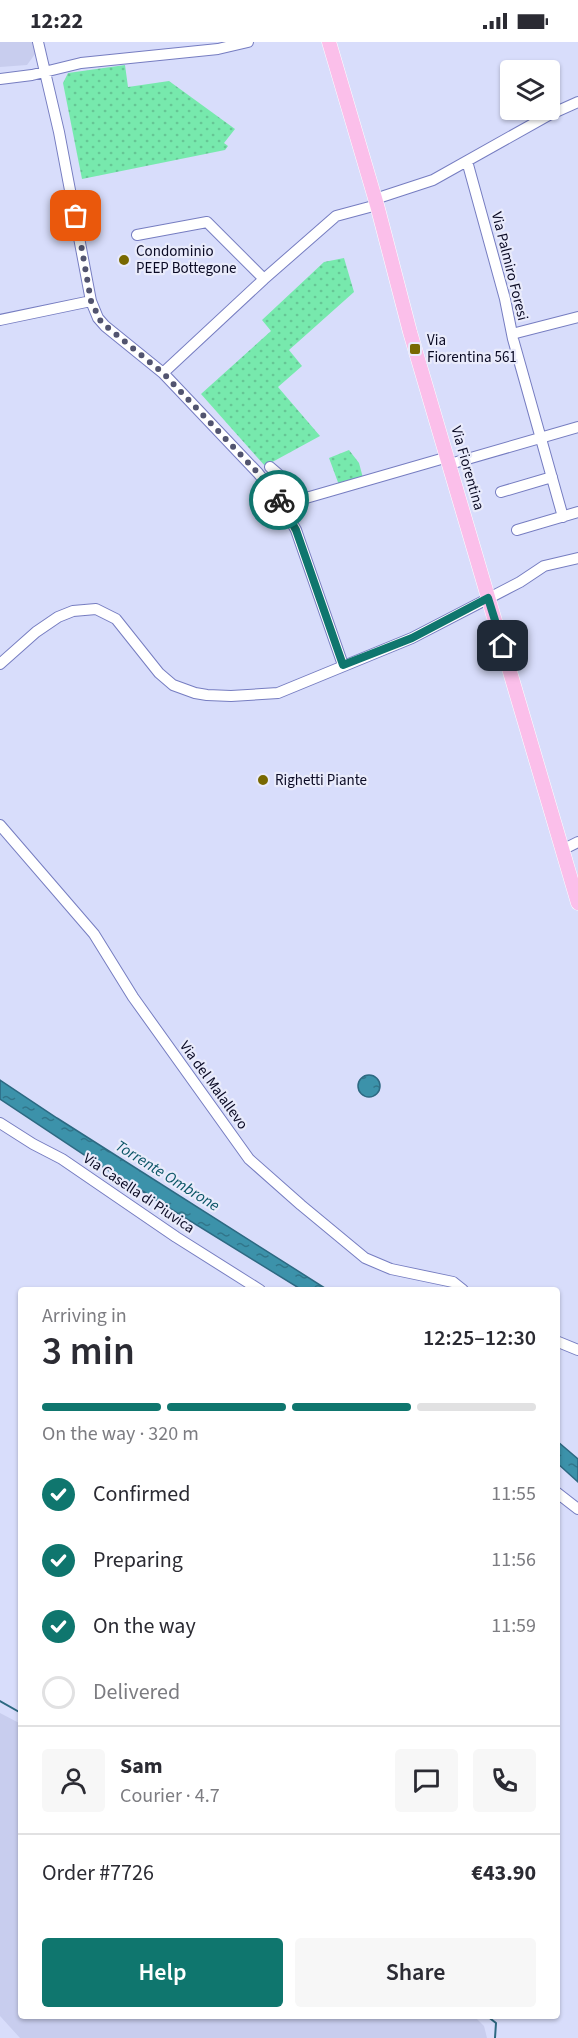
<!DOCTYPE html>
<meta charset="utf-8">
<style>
:root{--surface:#fff;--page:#f7f7f7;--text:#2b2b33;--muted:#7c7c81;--line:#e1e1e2;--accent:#0f766e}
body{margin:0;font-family:"Source Sans 3",sans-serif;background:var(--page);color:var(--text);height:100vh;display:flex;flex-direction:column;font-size:22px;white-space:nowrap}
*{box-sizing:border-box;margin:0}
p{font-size:20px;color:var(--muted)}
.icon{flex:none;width:33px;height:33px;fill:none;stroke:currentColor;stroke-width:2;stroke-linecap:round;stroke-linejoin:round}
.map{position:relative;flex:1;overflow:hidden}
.panel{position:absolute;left:18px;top:1245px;width:542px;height:732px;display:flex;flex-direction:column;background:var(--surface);border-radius:6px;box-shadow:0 2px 4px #0004}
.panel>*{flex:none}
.buttons{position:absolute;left:500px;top:18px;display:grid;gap:12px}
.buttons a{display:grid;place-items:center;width:60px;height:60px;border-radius:6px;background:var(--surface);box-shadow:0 2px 4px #0004;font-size:30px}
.pin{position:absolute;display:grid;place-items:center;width:51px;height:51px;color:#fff;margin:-26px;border-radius:12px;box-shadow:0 3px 9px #0006}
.courier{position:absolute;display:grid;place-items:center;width:60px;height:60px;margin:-30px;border:4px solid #0f766e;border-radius:50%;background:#fff;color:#222;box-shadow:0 2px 8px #0007}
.overview em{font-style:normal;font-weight:600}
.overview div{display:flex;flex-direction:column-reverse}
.overview{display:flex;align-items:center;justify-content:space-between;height:102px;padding:0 24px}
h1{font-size:39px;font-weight:600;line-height:45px}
.bar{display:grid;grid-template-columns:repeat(4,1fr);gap:9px 6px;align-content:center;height:72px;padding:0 24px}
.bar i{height:8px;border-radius:4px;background:var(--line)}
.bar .current{background:var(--accent)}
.bar p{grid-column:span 4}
.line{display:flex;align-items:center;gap:15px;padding:0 24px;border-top:2px solid var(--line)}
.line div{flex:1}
.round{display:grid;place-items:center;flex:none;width:63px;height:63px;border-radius:6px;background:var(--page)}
ol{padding:0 24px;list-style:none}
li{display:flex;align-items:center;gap:18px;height:66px}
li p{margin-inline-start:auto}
li .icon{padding:6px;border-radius:50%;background:var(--accent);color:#fff;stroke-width:4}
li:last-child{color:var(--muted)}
li i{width:33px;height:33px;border:3px solid var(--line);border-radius:50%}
.button{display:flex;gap:12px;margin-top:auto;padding:12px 24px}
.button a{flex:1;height:69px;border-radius:6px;background:var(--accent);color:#fff;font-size:24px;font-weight:600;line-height:69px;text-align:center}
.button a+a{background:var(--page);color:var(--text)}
.status{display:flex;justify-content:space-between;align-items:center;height:42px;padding:0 30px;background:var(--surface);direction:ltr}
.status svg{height:16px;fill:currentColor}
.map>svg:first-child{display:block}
.built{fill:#c8cdee}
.green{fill:url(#green-dots)}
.water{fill:url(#water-ripples);stroke:#2d6982;stroke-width:1.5}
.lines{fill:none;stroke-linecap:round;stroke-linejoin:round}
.stream{stroke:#2d6982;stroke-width:2}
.minor-casing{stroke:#767dc1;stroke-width:12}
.major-casing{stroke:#fff;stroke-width:15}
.minor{stroke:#fff;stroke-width:10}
.major{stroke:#fbbfea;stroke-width:14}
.done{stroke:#52546f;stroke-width:6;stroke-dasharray:0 10.8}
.route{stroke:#0f766e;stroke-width:8}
.poi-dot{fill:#786800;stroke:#e9ebfb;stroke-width:2}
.labels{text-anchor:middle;stroke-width:4.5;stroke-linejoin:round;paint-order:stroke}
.poi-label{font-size:15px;fill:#0a0a24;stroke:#e9ebfb;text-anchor:start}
.street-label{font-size:15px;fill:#0a0a24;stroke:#e9ebfb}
.water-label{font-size:16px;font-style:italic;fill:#095465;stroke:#e9ebfb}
</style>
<div class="status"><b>12:22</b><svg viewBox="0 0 49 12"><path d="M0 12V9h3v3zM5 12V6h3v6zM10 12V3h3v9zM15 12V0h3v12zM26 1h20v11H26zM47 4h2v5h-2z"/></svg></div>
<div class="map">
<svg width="578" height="1996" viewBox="0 0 578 1996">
<defs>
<pattern id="green-dots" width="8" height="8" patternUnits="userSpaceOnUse" patternTransform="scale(1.5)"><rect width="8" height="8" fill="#77e9ad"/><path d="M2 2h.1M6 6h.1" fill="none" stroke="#66c695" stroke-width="1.8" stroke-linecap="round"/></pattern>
<pattern id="water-ripples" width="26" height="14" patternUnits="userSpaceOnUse" patternTransform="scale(1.5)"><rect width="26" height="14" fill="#3c92aa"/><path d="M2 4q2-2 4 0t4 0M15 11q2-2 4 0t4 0" fill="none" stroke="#31758a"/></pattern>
</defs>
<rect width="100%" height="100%" fill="#d8ddfb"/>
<path class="built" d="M0 0H32L35 12 27 23 0 25Z
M0 1671 21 1682V1974H474L484 1984 487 1996H20L0 1974Z"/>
<path class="green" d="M125 23 128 45 169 39 235 87 224 101 228 104 225 108 82 137 63 41 68 31Z
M344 216 354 250 289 308 302 324 278 345 320 394 265 424 201 352 271 289 262 278 324 220Z
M349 408 359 421 363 436 339 443 329 416Z"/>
<path class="water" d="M358 1044a11 11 0 1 1 22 0a11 11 0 1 1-22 0Z
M0 1038 57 1076 328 1248H302L98 1122 0 1057Z
M557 1399 578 1417V1440L557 1421Z"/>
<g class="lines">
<path class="stream" d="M0 1659 21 1671
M487 1974 496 1981 495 1996"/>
<defs>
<path id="minor" d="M38 0 59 90 91 259 98 276 105 284 163 331 258 431 277 455 296 488 343 623
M0 37 32 33 81 21 218 7 248 0
M467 119 505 257 513 297 563 475
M375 157 433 138 549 73 578 60
M137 193 207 180 264 237
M0 278 91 259
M512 292 578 275
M163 331 264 237 336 174 377 163
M450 422 578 385
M270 425 306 456
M501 450 552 435
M285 468 306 456 448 415
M517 488 578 470
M0 622 36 590 58 575 73 569 96 567 116 577 159 631 173 643 195 651 207 653 231 654 278 651 412 596 520 540 544 524 578 516
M0 783 94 892 133 955 249 1117 301 1163 365 1216 391 1227 453 1240 463 1248
M562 808 578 800
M0 1081 33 1102 62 1117 176 1195 260 1248
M556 1299 578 1308
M556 1450 578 1467"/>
<path id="major" d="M329 0 377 163 410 290 578 861"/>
</defs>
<use href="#minor" class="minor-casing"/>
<use href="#major" class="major-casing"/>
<use href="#minor" class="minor"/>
<use href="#major" class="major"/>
</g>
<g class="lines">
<path class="done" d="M76 174 91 259 101 280 163 331 258 431 279 458"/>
<path class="route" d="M279 458 296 488 343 623 412 596 488 556 503 604"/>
</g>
<g class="poi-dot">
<circle cx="124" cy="218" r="6"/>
<rect x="409" y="301" width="12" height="12" rx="3"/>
<circle cx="263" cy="738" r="6"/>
</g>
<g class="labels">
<g class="poi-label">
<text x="136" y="214">Condominio<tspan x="136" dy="17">PEEP Bottegone</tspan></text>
<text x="427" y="303">Via<tspan x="427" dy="17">Fiorentina 561</tspan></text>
<text x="275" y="743">Righetti Piante</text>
</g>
<g class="street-label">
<text transform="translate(510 224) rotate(76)" y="5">Via Palmiro Foresi</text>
<text transform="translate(468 426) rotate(74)" y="5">Via Fiorentina</text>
<text transform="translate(214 1043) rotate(54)" y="5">Via del Malallevo</text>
<text transform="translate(139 1151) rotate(34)" y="5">Via Casella di Piuvica</text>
</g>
<g class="water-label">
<text transform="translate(168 1133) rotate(32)" y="6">Torrente Ombrone</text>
</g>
</g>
</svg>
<div class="buttons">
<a><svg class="icon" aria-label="layers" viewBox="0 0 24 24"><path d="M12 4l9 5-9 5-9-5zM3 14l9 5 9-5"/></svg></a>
</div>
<div class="pin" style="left:76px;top:174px;background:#ea580c"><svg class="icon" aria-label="bag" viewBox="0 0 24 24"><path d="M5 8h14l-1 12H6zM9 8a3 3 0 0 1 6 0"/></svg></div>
<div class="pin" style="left:503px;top:604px;background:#1f2937"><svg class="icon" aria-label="home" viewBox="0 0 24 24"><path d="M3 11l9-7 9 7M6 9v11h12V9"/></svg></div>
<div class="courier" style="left:279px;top:458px"><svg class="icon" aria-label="bike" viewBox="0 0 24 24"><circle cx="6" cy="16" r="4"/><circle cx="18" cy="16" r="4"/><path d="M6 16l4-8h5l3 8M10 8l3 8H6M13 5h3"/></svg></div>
<section class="panel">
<div class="overview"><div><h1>3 min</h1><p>Arriving in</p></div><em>12:25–12:30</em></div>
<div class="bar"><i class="current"></i><i class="current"></i><i class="current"></i><i></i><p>On the way · 320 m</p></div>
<ol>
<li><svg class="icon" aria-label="check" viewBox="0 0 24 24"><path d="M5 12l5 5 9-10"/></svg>Confirmed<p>11:55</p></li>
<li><svg class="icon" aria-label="check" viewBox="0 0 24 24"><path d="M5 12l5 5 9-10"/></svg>Preparing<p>11:56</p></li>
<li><svg class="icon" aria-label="check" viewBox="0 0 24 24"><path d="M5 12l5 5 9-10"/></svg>On the way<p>11:59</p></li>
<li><i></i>Delivered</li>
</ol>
<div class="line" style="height:108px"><a class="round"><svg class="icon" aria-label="person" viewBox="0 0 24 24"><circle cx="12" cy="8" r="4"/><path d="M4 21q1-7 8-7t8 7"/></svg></a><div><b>Sam</b><p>Courier · 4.7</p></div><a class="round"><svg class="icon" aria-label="chat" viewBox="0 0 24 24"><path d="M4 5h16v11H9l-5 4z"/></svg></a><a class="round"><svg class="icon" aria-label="phone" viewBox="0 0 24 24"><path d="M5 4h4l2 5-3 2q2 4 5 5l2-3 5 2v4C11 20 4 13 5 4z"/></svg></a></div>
<div class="line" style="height:78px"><div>Order #7726</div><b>€43.90</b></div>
<div class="button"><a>Help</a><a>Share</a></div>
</section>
</div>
